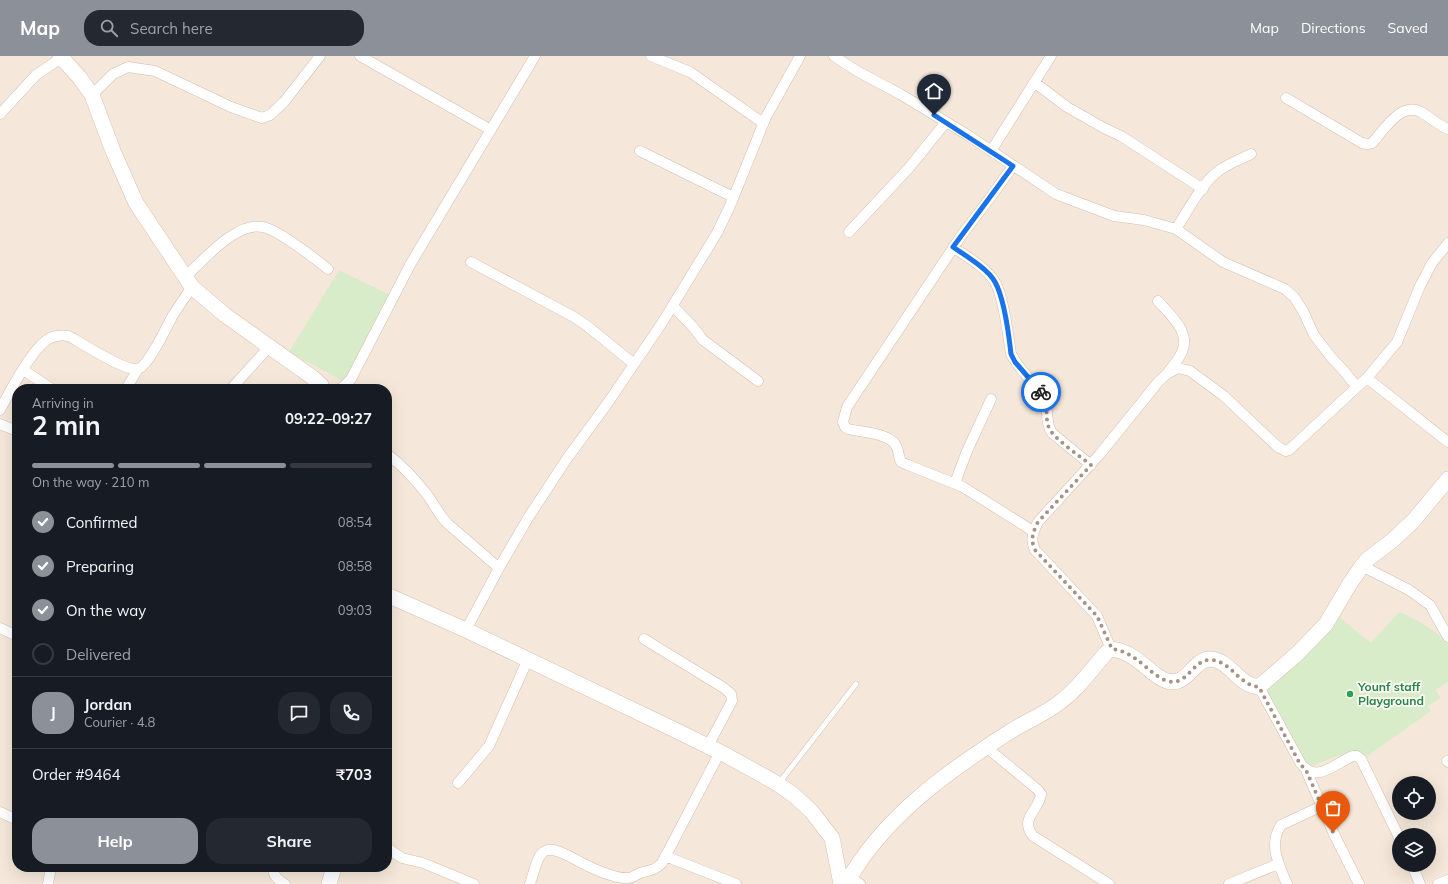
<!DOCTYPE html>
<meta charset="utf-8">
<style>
:root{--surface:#171b24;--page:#242831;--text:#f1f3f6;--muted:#9ea1a6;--line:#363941;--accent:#8c9099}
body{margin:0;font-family:Mulish,sans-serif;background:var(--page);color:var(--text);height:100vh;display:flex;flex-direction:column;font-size:15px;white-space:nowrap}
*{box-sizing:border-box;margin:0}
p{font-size:13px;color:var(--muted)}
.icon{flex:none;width:22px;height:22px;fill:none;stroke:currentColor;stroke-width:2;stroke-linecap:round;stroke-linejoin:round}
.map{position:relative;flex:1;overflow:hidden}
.details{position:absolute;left:12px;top:328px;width:380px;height:488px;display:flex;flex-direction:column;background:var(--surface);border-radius:16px;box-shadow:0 4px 16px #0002}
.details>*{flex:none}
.controls{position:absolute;left:1392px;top:720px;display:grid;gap:8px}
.controls a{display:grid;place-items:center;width:44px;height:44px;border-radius:50%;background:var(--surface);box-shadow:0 4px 16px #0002;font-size:20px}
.pin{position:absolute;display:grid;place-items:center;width:34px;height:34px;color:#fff;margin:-41px -17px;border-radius:50% 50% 50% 0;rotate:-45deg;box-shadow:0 0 4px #0007}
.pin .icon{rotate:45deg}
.courier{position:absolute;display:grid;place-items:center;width:40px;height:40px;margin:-20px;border:3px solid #1a73e8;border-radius:50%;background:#fff;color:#222;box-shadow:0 1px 5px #0007}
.overview em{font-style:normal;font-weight:700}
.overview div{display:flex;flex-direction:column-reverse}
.overview{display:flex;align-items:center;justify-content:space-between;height:68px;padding:0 20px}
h1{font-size:26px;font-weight:700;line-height:30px}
.bar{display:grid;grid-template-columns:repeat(4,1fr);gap:6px 4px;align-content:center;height:48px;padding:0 20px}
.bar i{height:5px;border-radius:3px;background:var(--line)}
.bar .current{background:var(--accent)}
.bar p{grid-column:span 4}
.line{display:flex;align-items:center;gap:10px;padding:0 20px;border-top:1px solid var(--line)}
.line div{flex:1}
.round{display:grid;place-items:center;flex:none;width:42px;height:42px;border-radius:16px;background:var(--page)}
ol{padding:0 20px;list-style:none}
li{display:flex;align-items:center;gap:12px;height:44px}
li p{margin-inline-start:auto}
li .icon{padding:4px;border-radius:50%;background:var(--accent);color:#fff;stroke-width:4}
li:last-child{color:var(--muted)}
li i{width:22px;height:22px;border:2px solid var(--line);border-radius:50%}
.action{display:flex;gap:8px;margin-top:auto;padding:8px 20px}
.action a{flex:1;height:46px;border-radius:16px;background:var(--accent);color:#fff;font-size:16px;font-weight:700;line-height:46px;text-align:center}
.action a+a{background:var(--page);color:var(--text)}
header{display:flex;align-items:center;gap:24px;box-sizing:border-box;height:56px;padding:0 20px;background:var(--accent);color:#fff}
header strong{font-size:19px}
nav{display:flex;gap:22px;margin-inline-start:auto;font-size:14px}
.search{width:280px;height:36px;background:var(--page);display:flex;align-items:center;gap:10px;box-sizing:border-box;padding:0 14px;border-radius:16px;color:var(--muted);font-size:15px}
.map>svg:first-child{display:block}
.residential{fill:#f5e8da;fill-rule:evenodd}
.green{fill:#d8ecc9}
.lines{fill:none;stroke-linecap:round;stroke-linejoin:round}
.lane-casing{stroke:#d1beb0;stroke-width:6}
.street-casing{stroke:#d1beb0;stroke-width:11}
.secondary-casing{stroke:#d6c0b0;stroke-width:16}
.lane{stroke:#fff;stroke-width:5}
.street{stroke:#fff;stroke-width:10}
.secondary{stroke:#fff;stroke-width:15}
.done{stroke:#a89285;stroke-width:4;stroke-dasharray:0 7.2}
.route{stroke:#1a73e8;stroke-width:5}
.leisure-dot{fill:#2e9e5b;stroke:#fffaf3;stroke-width:1.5}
.labels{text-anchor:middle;stroke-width:3.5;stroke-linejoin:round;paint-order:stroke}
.leisure-label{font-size:12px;font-weight:bold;fill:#27864d;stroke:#fffaf3;text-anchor:start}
</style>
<header>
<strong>Map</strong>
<div class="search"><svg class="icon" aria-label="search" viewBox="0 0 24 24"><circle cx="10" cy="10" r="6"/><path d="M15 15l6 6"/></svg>Search here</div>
<nav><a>Map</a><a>Directions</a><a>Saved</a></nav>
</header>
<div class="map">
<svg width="1448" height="828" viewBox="0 0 1448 828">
<rect width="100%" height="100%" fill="#fdf6ec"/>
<path class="residential" d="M0 0H1448V828H0ZM17 333H387V811H17ZM1399 727H1429V757H1399ZM1399 779H1429V809H1399Z"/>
<path class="green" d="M339 214 394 241 347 327 289 296Z
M1333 556 1371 587 1399 556C1418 564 1434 573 1448 588V626L1435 634 1441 642 1427 650 1431 655 1363 703 1353 697 1340 699 1304 713 1259 632Z"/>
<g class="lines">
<defs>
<path id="lane" d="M779 727 856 628"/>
<path id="street" d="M360 0 491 74
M651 0 690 16 763 67
M834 0 857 15 900 38 966 78 1056 138 1114 160 1144 164 1176 173 1223 206 1285 233 1294 241 1303 255 1314 279 1331 301 1343 314 1357 331 1289 394 1286 395 1278 391 1224 340 1190 315 1178 312 1168 317 1159 325 1100 398 1038 466C1033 476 1030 483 1035 494L1097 560 1111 593
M1034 26 1067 51 1104 72 1121 80 1203 133
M92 39 113 18 128 11 155 15 231 51 262 62 270 59 284 46 320 0
M1286 42 1362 87 1367 88 1372 87C1384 74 1401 45 1421 56 1430 61 1438 69 1448 73
M0 58 36 19 61 2
M640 95 733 141
M991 95 1051 0
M1013 110 990 142 961 180 847 351 843 366 845 371 848 373C861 376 887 377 895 388 899 393 898 400 901 406L908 409 963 431 1033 475
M1176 173C1187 156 1201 129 1216 117 1226 108 1239 104 1251 98
M849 176 908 113 946 66
M953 191C966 200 988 213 995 226 1004 242 1008 279 1011 298 1017 309 1026 319 1034 329 1037 332 1040 334 1042 338 1051 350 1043 363 1052 377L1091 409
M471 206 574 261 586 269 634 308
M185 221C204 204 236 165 263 171 279 174 314 202 328 213
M1158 245C1169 258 1189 274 1183 293 1181 301 1174 308 1169 315
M673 250 693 271 703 284 758 325
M23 314 52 333
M1367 322 1448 386
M1357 331 1367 322 1397 286 1420 230 1432 207 1448 187
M126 333 138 313
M231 333 269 291
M339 333 343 331 351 323 411 207 535 0
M0 354C9 337 33 290 50 282 56 279 62 279 69 280 81 287 126 316 138 313 149 309 167 270 173 259 179 250 185 241 192 231
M0 368 17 375
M387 398C403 410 416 424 428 440 435 450 440 460 448 468L499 512
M955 427 967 395 991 343
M1362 510 1409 534 1430 549 1448 581
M0 572 17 580
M466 574 499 512 528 462 566 404 607 348 662 267 717 177 730 150 766 61 800 0
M644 583 724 632 731 638 732 645 708 690
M1259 631 1301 708C1317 728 1335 707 1353 700H1357L1361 703 1399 781
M986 691 1037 733 1041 738C1039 755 1019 762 1033 780L1109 828
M1447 705 1448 706
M1306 714 1333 776 1359 828
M458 727 489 690 528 603
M0 756 17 764
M387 792 402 802 423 807 474 828
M665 800 736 828
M1412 809 1420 828
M273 811C273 820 278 824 285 828
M850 821 860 828
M48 828 51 811
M530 828C533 820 537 798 545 795 555 789 578 806 588 810 599 815 614 822 626 822 633 823 637 817 643 816 652 814 656 813 662 807L720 696
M1229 828 1278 808
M1287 828C1279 809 1268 789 1281 769L1322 750
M1438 828 1448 824"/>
<path id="secondary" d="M60 0 80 22 92 39 113 95 136 147 192 231 225 259 312 321 321 329 322 333
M387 539 466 574 671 672 724 698 778 728 795 740 812 756 832 782 841 828
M329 828 334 811
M846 828C883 761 948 715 1011 675 1027 665 1045 658 1060 646 1078 633 1091 614 1106 597L1111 593C1131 595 1141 608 1156 619 1159 621 1163 624 1167 625 1187 631 1193 604 1209 603 1230 603 1237 629 1259 631L1298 597 1326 568 1349 529 1362 510 1368 503 1393 484 1414 464 1448 423"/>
</defs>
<use href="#lane" class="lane-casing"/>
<use href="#street" class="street-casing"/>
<use href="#secondary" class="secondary-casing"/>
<use href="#lane" class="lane"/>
<use href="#street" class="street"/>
<use href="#secondary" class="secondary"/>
</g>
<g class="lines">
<path class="done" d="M1041 336C1050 346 1044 360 1049 372 1053 382 1081 401 1091 409L1038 466C1033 476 1030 483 1035 494L1097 560 1112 593C1131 595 1141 608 1156 619 1159 621 1163 624 1167 625 1187 631 1193 604 1209 604 1230 603 1238 629 1259 631L1300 708 1306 714 1333 776"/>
<path class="route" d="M934 59 1013 110 953 191C966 200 988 213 995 226 1004 242 1009 280 1011 298L1015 306 1041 336"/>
</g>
<circle class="leisure-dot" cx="1350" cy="638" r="4"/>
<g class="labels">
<g class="leisure-label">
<text x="1358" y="635">Younf staff<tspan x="1358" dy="14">Playground</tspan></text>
</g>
</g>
</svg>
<div class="controls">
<a><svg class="icon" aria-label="locate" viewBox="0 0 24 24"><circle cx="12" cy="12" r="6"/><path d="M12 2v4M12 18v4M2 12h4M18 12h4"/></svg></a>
<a><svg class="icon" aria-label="layers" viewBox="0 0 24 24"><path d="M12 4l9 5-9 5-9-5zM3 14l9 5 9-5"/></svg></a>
</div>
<div class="pin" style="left:1333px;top:776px;background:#ea580c"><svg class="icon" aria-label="bag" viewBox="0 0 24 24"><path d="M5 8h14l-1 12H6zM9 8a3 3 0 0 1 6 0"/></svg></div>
<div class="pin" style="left:934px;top:59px;background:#1f2937"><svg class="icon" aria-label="home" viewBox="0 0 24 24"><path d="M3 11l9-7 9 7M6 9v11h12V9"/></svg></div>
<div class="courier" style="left:1041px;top:336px"><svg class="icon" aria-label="bike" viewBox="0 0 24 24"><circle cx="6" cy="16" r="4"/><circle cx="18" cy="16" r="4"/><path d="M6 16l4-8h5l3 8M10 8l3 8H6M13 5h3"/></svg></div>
<section class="details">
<div class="overview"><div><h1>2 min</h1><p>Arriving in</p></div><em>09:22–09:27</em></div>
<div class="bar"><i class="current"></i><i class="current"></i><i class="current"></i><i></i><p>On the way · 210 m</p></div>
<ol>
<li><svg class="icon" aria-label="check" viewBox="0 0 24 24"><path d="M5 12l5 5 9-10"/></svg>Confirmed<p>08:54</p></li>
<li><svg class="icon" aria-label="check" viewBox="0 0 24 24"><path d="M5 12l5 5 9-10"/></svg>Preparing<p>08:58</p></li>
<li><svg class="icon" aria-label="check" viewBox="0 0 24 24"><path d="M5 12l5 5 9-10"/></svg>On the way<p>09:03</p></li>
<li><i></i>Delivered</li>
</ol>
<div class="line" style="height:72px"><b class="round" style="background:var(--accent);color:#fff">J</b><div><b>Jordan</b><p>Courier · 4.8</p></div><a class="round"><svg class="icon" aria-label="chat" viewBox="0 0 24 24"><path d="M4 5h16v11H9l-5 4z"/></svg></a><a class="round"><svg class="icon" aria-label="phone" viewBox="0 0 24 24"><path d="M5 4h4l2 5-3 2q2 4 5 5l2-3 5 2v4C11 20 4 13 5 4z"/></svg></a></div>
<div class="line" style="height:52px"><div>Order #9464</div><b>₹703</b></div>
<div class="action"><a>Help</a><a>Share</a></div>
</section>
</div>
